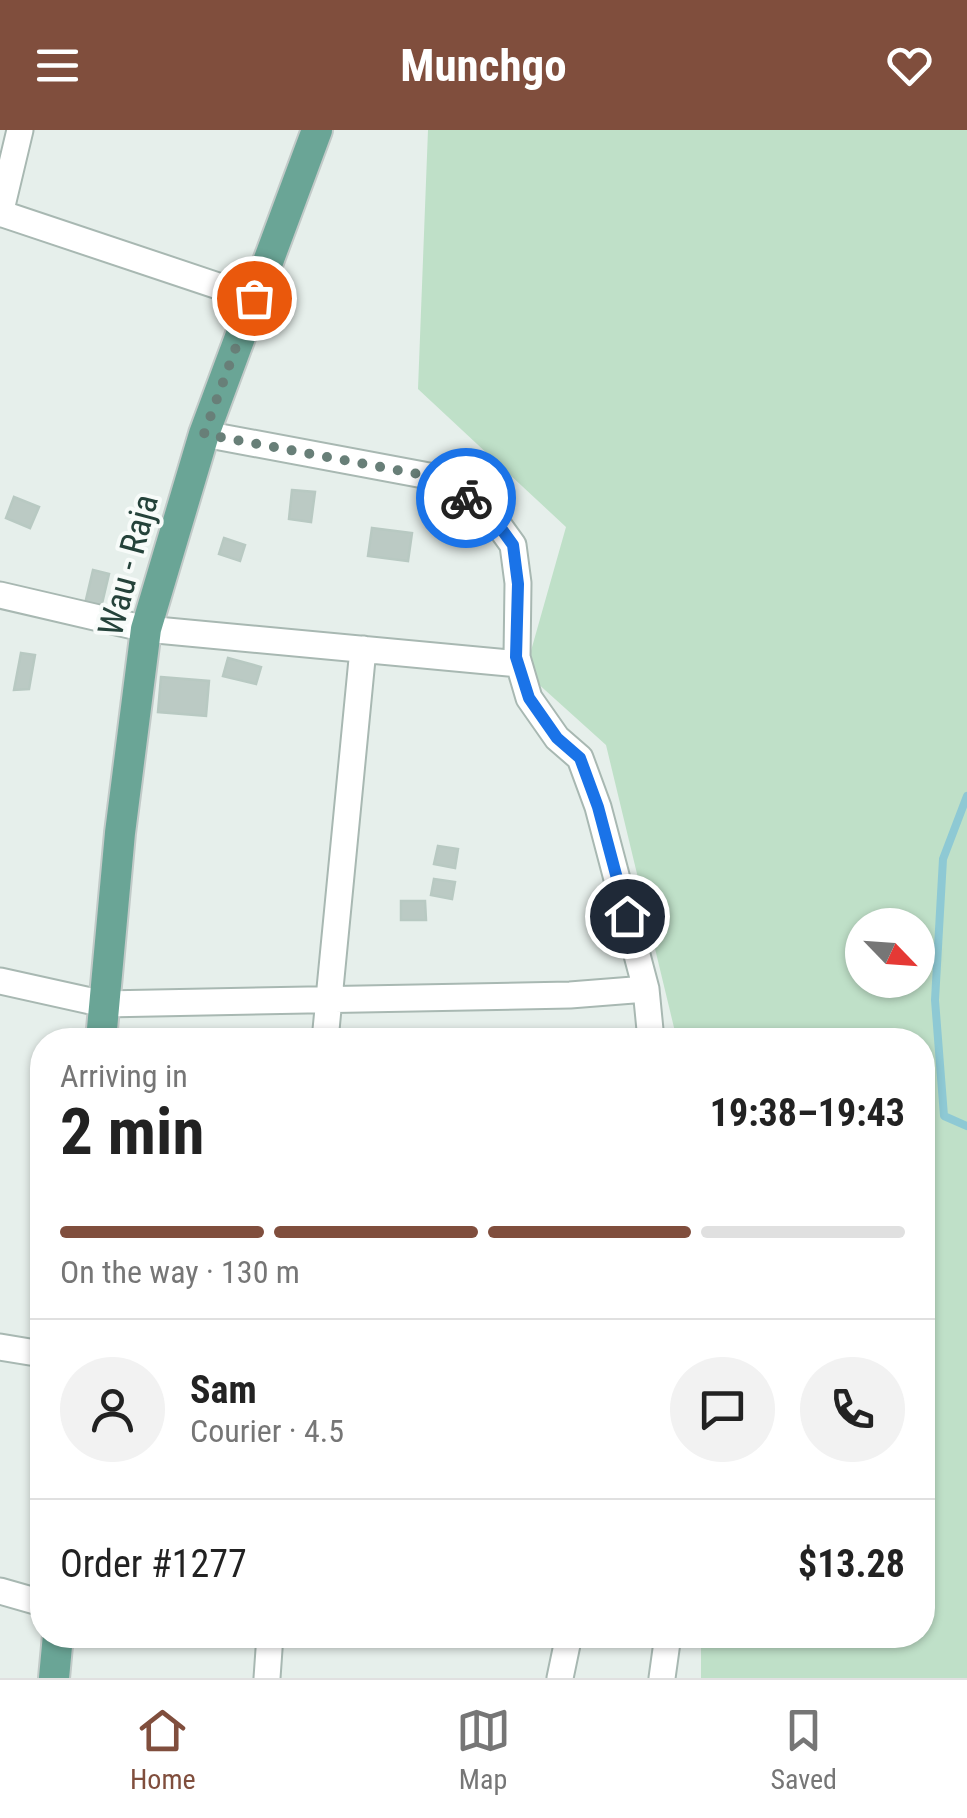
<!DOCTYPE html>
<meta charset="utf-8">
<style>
:root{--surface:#fff;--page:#f2f2f2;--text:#222;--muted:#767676;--line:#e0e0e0;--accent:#804e3d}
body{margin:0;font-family:"Roboto Condensed",sans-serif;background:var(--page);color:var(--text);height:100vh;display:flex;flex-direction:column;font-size:38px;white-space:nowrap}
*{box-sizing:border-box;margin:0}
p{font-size:32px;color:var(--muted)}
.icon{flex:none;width:55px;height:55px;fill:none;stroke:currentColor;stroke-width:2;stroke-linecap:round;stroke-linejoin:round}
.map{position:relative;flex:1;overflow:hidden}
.panel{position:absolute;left:30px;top:898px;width:905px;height:620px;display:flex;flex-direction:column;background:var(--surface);border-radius:40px;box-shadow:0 2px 8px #0004}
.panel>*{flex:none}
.needle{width:65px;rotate:115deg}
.fabs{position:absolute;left:845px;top:778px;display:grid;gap:20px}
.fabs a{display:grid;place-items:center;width:90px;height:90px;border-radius:50%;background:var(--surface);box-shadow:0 2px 8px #0004;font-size:50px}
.pin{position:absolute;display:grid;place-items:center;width:85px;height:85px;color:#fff;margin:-42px;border:5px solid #fff;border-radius:50%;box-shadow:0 2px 10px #0007}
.courier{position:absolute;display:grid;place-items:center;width:100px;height:100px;margin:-50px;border:8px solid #1a73e8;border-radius:50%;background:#fff;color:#222;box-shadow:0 2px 12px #0007}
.overview em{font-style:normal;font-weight:700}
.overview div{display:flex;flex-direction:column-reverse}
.overview{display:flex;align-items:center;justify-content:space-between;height:170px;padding:0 30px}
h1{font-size:65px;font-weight:700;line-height:75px}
.bar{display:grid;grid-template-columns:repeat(4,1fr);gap:15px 10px;align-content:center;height:120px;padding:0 30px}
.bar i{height:12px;border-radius:8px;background:var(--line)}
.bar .current{background:var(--accent)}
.bar p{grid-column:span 4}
.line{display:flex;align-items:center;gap:25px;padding:0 30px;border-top:2px solid var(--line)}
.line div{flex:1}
.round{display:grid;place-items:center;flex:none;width:105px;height:105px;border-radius:52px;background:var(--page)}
header{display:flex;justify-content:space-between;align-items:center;height:130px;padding:0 30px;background:var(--accent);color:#fff;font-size:45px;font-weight:700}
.tab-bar{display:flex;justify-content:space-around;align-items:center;height:140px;border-top:2px solid var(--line);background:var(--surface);font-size:28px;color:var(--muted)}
.tab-bar a{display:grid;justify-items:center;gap:5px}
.tab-bar .current{color:var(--accent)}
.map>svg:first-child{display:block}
.green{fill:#bfe0c8;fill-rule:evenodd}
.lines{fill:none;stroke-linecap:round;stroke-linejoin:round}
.stream{stroke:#8ec9d4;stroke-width:8}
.building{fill:#bbcac4;stroke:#b8c9c2;stroke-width:2.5}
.minor-casing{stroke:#a8b8b2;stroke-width:29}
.primary-casing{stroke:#c2cac8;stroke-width:34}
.minor{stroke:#fff;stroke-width:25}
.primary{stroke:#6aa596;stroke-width:30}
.done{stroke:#687f78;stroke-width:10;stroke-dasharray:0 18}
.route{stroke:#1a73e8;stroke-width:12}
.labels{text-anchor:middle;stroke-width:8;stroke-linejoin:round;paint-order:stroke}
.street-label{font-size:35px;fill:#24423a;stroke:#f7fbf9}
</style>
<header><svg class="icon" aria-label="menu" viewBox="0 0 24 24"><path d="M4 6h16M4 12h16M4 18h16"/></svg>Munchgo<svg class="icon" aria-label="heart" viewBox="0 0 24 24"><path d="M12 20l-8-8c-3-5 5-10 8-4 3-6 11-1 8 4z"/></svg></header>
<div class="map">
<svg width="967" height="1548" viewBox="0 0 967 1548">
<rect width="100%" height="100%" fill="#e6efeb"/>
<path class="green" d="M428 0H967V1548H701V1505H922V910H677L606 615 525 542 566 397 418 259ZM862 795H918V850H862Z"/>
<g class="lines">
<path class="stream" d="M967 666 943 729 935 870 944 986 967 996"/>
</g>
<path class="building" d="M292 360 315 362 311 392 289 389Z
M14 367 39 377 30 398 6 388Z
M372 398 412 403 408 431 368 426Z
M224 408 245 415 240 431 219 424Z
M93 440 109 444 100 482 84 478Z
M21 523 35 525 29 559 14 560Z
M228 528 261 537 256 554 223 546Z
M161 547 209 551 206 586 158 582Z
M438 716 458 719 455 738 434 734Z
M434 749 455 752 452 769 431 765Z
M401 771H425L426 790H401Z"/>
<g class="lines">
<defs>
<path id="minor" d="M0 83 254 168
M0 84 20 0
M204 304 445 349 500 397 513 415 518 453 517 527 529 568 557 608 580 628 598 677 646 859 651 910
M0 465 146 499 519 534
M0 851 104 874 570 865 646 859
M325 910 363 519
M0 1217 42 1224
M0 1461 42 1473
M267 1548 270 1505
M560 1548 569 1505
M662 1548 668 1505"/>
<path id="primary" d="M101 910 120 703 146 499 204 304 317 0
M54 1548 58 1505"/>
</defs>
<use href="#minor" class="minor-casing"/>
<use href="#primary" class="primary-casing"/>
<use href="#minor" class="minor"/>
<use href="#primary" class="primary"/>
</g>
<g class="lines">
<path class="done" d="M254 168 204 304 445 349 466 368"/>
<path class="route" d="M466 368 500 397 513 415 518 454 516 527 529 568 557 608 580 628 598 677 627 786"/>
</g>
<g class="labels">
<g class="street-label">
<text transform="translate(128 435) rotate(-75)" y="12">Wau - Raja</text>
</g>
</g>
</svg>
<div class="fabs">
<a><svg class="needle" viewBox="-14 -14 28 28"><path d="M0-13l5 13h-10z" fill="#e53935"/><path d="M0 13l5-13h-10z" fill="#767676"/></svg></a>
</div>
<div class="pin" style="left:254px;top:168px;background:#ea580c"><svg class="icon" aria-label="bag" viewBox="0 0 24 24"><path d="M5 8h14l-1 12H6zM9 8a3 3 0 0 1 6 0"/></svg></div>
<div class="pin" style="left:627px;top:786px;background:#1f2937"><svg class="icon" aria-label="home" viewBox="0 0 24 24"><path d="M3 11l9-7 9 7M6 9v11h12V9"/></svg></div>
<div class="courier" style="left:466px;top:368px"><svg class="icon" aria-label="bike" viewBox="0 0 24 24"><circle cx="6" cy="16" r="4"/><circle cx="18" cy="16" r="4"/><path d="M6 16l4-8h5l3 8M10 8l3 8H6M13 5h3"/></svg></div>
<section class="panel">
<div class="overview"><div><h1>2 min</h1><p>Arriving in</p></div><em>19:38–19:43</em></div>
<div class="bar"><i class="current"></i><i class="current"></i><i class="current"></i><i></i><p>On the way · 130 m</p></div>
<div class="line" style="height:180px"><a class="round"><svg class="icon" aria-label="person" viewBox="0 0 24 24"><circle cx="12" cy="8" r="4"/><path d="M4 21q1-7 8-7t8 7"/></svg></a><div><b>Sam</b><p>Courier · 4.5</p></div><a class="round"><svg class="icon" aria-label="chat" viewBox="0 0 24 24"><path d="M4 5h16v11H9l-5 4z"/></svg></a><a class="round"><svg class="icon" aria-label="phone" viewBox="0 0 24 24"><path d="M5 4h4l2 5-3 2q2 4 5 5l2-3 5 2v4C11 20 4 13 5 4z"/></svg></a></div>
<div class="line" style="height:130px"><div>Order #1277</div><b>$13.28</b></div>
</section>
</div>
<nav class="tab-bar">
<a class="current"><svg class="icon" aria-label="home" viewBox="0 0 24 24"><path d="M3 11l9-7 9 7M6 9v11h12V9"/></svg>Home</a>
<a><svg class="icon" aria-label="map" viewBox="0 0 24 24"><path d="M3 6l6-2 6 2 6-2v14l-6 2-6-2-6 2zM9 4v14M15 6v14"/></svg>Map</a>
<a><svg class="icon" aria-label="saved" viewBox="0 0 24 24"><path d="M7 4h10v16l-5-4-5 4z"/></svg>Saved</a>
</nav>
